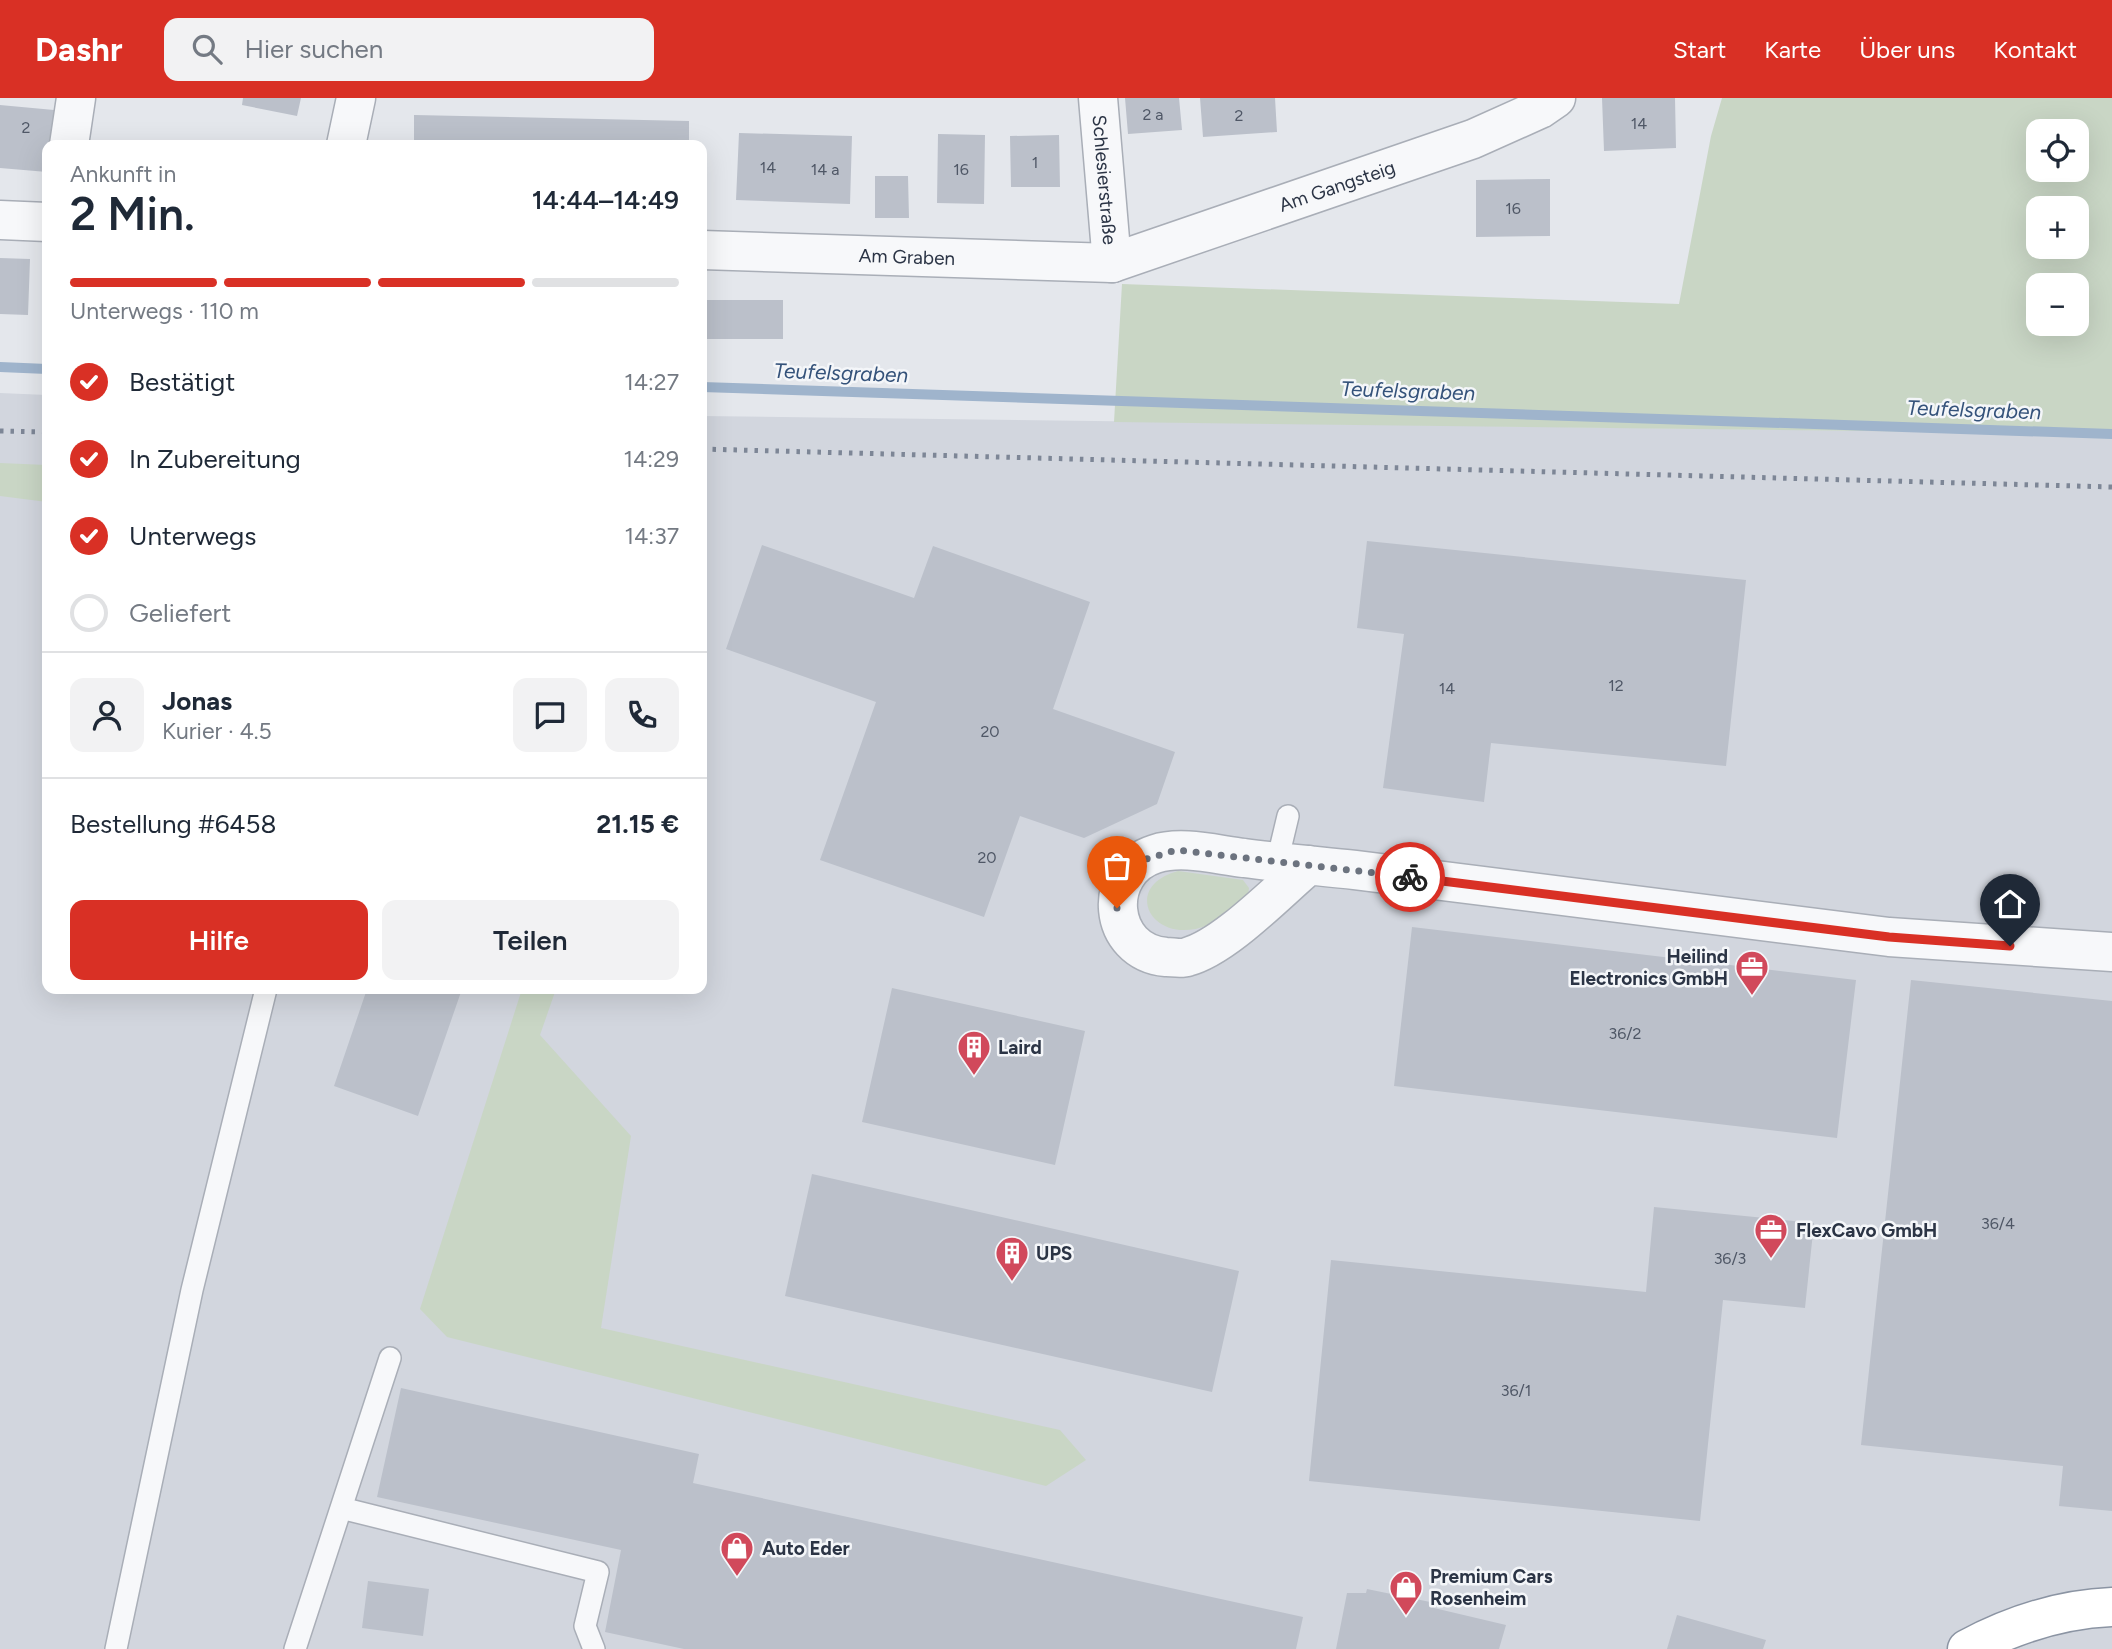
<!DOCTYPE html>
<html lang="de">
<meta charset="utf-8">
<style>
:root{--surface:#fff;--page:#f2f2f3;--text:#1f2937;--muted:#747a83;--line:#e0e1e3;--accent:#d93025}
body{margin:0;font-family:Figtree,sans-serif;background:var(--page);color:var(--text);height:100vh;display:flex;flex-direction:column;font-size:26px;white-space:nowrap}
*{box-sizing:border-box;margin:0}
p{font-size:23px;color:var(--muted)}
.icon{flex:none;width:38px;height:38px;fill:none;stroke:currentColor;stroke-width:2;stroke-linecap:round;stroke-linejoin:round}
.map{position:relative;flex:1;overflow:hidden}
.drawer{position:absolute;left:42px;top:42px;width:665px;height:854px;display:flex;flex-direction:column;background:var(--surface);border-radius:14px;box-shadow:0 7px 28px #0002}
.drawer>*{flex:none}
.buttons{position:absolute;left:2026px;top:21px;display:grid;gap:14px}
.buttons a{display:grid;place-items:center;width:63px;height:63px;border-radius:14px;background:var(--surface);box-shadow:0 7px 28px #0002;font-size:35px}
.pin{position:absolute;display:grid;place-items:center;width:60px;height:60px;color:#fff;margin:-72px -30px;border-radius:50% 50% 50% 0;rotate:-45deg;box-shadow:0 0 7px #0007}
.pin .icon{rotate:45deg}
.courier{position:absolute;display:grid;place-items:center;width:70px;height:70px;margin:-35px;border:5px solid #d93025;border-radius:50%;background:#fff;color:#222;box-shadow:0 2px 9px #0007}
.headline em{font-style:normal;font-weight:600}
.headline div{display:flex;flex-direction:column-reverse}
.headline{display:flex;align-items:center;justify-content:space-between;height:119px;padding:0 28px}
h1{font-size:46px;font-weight:600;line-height:52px}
.bar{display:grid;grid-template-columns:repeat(4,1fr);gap:10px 7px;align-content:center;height:84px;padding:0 28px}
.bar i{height:9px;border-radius:5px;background:var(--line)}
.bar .on{background:var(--accent)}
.bar p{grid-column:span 4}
.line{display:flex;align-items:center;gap:18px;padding:0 28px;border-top:2px solid var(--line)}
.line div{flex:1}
.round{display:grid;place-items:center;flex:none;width:74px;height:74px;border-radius:14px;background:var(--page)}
ol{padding:0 28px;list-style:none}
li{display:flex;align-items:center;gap:21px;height:77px}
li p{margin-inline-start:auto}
li .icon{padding:7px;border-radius:50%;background:var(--accent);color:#fff;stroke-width:4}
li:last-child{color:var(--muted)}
li i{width:38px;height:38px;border:4px solid var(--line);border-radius:50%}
.button{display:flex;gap:14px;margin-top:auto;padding:14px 28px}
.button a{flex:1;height:80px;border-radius:14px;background:var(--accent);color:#fff;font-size:28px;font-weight:600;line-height:80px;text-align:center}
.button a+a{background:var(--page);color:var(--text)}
header{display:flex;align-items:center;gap:42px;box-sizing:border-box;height:98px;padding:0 35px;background:var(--accent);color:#fff}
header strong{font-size:33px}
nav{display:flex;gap:38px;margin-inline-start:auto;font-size:24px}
.search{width:490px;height:63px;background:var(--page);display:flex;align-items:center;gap:18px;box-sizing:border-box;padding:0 24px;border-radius:14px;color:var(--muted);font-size:26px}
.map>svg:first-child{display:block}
.built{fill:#d2d6de}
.green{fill:#c9d6c5;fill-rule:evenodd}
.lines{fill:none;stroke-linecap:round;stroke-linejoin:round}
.stream{stroke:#9fb4cc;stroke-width:10}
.building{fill:#bbc0ca}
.lane-casing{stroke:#a9aeb7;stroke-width:24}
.street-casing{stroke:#a9aeb7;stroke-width:41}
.highway-casing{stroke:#8b94a3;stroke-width:41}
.lane{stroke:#f7f8fa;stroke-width:21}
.street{stroke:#f7f8fa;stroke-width:38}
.highway{stroke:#fff;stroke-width:38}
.rail{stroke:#7d8696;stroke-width:5;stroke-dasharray:3.5 7;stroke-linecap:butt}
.done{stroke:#6c737f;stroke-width:7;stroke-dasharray:0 12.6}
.route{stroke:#d93025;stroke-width:9}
.labels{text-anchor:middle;stroke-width:5;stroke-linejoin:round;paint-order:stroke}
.number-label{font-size:16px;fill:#4f5766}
.street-label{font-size:19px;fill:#2b3445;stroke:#f4f6f9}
.poi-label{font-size:19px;font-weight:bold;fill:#2b3445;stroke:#f4f6f9;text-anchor:start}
.water-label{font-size:21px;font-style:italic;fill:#34527a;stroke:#f4f6f9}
</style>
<header>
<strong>Dashr</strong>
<div class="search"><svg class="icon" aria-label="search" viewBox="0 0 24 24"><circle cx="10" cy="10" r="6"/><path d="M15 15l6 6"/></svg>Hier suchen</div>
<nav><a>Start</a><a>Karte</a><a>Über uns</a><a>Kontakt</a></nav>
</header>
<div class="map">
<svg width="2112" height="1551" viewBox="0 0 2112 1551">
<rect width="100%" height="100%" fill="#e4e7ec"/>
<path class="built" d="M0 295 47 297V891H702V318L2112 336V1551H0Z"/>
<path class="green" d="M1722 0H2112V336L1114 324 1122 186 1679 206 1711 38ZM2077 33V72H2039V33ZM2039 110H2077V149H2039ZM2077 187V226H2039V187Z
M0 365 47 367V404L0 398Z
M1178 773 1243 782 1249 790 1248 797C1235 807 1222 821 1208 827 1153 850 1119 789 1178 773Z
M522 891H556L540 937 631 1038 601 1230 1060 1332 1086 1362 1046 1388 447 1239 420 1211Z"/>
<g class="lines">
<path class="stream" d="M0 269 47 271
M702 289 2112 336"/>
</g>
<path class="building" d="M243 0H301L297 18 242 7Z
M1125 0H1179L1182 32 1128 36Z
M1200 0H1275L1277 34 1203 39Z
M1602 0H1675L1676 50 1604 53Z
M0 7 54 12 50 47H47V74L0 70Z
M414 17 689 23V47H414Z
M739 35 852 38 850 106 736 102Z
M938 36 985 37 984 106 937 105Z
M1059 37 1060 89H1011L1010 38Z
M875 78H908L909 120H875Z
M1550 81V138L1476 139V82Z
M0 160 30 161 28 217 0 216Z
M702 202H783V241H702Z
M1367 443 1746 482 1726 668 1491 645 1484 704 1383 690 1404 536 1357 530Z
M762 447 914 500 933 448 1090 504 1053 611 1175 654 1157 706 1084 740 1020 718 984 819 820 762 876 604 726 551Z
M1412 829 1856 882 1837 1040 1394 988Z
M1911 882 2112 903V1413L2059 1408 2063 1368 1861 1347Z
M892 890 1085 933 1055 1067 862 1024Z
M367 891H462L418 1018 334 988Z
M812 1076 1239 1173 1212 1294 785 1198Z
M1654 1109 1814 1125 1805 1210 1723 1202 1700 1423 1309 1383 1331 1162 1646 1194Z
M401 1290 699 1356 693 1385 1303 1519 1296 1551H684L605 1534 621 1452 377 1399Z
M368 1483 429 1491 423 1538 362 1530Z
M1367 1491 1435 1505 1434 1510 1506 1527 1499 1551H1336L1347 1495H1366Z
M1677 1517 1766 1542 1763 1551H1667Z"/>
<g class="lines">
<defs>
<path id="lane" d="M1277 764 1288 718
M341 1410 598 1474 585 1528 594 1551
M116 1551 192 1192 266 891
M295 1551 390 1260"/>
<g id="street">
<path id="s1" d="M1098 0 1112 165"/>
<path d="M69 47 76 0"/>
<path d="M346 47 356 0"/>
<path d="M0 122 47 124"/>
<path id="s2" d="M702 152 1112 165 1473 41 1540 11 1556 0"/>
<path d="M1309 767C1278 793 1225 849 1187 859 1181 861 1172 859 1166 859 1107 854 1101 773 1155 756 1182 747 1217 757 1244 760 1281 765 1318 768 1355 772L1889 839 2112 854"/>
</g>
<path id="highway" d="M1967 1551C2012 1527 2061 1511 2112 1509"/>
</defs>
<use href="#lane" class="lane-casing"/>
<use href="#street" class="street-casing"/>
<use href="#highway" class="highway-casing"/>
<use href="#lane" class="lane"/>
<use href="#street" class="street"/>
<use href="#highway" class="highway"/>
<path class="rail" d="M0 333 47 334
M702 351 2112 389"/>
</g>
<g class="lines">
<path class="done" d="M1117 810 1118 792 1126 775 1137 764 1176 752 1410 779"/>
<path class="route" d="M1410 779 1889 839 2010 848"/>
</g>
<defs>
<symbol id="office-pin" viewBox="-11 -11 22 30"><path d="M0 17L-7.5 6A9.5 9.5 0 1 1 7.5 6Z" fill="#d1495b" stroke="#f4f6f9"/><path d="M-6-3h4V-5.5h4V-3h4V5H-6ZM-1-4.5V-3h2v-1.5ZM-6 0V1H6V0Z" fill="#fff"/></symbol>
<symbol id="building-pin" viewBox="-11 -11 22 30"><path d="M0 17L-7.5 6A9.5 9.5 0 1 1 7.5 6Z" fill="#d1495b" stroke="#f4f6f9"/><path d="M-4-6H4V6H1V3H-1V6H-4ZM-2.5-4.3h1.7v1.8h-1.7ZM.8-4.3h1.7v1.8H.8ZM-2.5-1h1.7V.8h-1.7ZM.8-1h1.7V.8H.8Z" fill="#fff"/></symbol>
<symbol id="shop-pin" viewBox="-11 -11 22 30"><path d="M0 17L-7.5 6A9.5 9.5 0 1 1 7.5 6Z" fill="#d1495b" stroke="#f4f6f9"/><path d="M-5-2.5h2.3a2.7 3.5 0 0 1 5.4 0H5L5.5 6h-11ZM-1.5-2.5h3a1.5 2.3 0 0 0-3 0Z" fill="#fff"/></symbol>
</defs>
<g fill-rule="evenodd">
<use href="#office-pin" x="1733" y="850" width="38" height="52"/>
<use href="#building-pin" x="955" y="930" width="38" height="52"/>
<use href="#office-pin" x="1752" y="1113" width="38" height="52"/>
<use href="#building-pin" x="993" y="1136" width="38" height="52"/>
<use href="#shop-pin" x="718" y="1431" width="38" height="52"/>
<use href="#shop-pin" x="1387" y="1470" width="38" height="52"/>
</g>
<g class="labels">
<g class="number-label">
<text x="1153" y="22">2 a</text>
<text x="1239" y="23">2</text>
<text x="1639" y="31">14</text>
<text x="26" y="35">2</text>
<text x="1035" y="70">1</text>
<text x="768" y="75">14</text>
<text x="825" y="77">14 a</text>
<text x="961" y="77">16</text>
<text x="1513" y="116">16</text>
<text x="1616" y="593">12</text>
<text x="1447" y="596">14</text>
<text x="990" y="639">20</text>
<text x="987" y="765">20</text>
<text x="1625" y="941">36/2</text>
<text x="1998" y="1131">36/4</text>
<text x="1730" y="1166">36/3</text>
<text x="1516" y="1298">36/1</text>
</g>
<g class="street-label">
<text dy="7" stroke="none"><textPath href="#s1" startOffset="82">Schlesierstraße</textPath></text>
<text dy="7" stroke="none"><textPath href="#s2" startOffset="648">Am Gangsteig</textPath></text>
<text dy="7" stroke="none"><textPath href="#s2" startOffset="205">Am Graben</textPath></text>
</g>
<g class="poi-label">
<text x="1728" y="865" text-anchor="end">Heilind<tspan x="1728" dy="22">Electronics GmbH</tspan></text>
<text x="998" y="956">Laird</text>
<text x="1796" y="1139">FlexCavo GmbH</text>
<text x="1036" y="1162">UPS</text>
<text x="762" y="1457">Auto Eder</text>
<text x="1430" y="1485">Premium Cars<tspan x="1430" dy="22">Rosenheim</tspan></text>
</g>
<g class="water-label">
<text transform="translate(841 275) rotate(2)" y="7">Teufelsgraben</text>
<text transform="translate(1408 293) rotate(2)" y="7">Teufelsgraben</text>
<text transform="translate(1974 312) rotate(2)" y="7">Teufelsgraben</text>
</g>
</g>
</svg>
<div class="buttons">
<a><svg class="icon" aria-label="locate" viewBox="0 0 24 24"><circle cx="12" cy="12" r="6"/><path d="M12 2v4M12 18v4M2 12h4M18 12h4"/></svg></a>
<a>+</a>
<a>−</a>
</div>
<div class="pin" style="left:1117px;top:810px;background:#ea580c"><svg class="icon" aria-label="bag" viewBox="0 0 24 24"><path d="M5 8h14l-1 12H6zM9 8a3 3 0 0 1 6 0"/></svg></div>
<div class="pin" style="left:2010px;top:848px;background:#1f2937"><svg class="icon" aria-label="home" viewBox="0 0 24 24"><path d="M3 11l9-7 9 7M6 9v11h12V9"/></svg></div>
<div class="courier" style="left:1410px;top:779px"><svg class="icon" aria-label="bike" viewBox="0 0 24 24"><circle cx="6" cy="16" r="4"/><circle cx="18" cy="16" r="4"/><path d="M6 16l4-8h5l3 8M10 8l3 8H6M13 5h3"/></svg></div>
<section class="drawer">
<div class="headline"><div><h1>2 Min.</h1><p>Ankunft in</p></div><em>14:44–14:49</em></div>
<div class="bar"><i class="on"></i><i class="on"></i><i class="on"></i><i></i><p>Unterwegs · 110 m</p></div>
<ol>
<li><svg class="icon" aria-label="check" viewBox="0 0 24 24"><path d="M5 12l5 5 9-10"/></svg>Bestätigt<p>14:27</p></li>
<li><svg class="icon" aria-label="check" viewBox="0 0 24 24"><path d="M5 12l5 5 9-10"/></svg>In Zubereitung<p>14:29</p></li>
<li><svg class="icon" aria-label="check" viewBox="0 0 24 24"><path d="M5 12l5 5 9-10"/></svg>Unterwegs<p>14:37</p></li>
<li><i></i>Geliefert</li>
</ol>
<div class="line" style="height:126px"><a class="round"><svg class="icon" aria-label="person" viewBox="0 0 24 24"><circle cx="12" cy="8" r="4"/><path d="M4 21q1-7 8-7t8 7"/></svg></a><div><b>Jonas</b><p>Kurier · 4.5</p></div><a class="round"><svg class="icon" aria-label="chat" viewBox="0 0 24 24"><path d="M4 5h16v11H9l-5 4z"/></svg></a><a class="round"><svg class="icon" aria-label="phone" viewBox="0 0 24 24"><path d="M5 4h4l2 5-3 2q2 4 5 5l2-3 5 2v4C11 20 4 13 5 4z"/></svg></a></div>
<div class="line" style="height:91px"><div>Bestellung #6458</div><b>21.15 €</b></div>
<div class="button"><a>Hilfe</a><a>Teilen</a></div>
</section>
</div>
